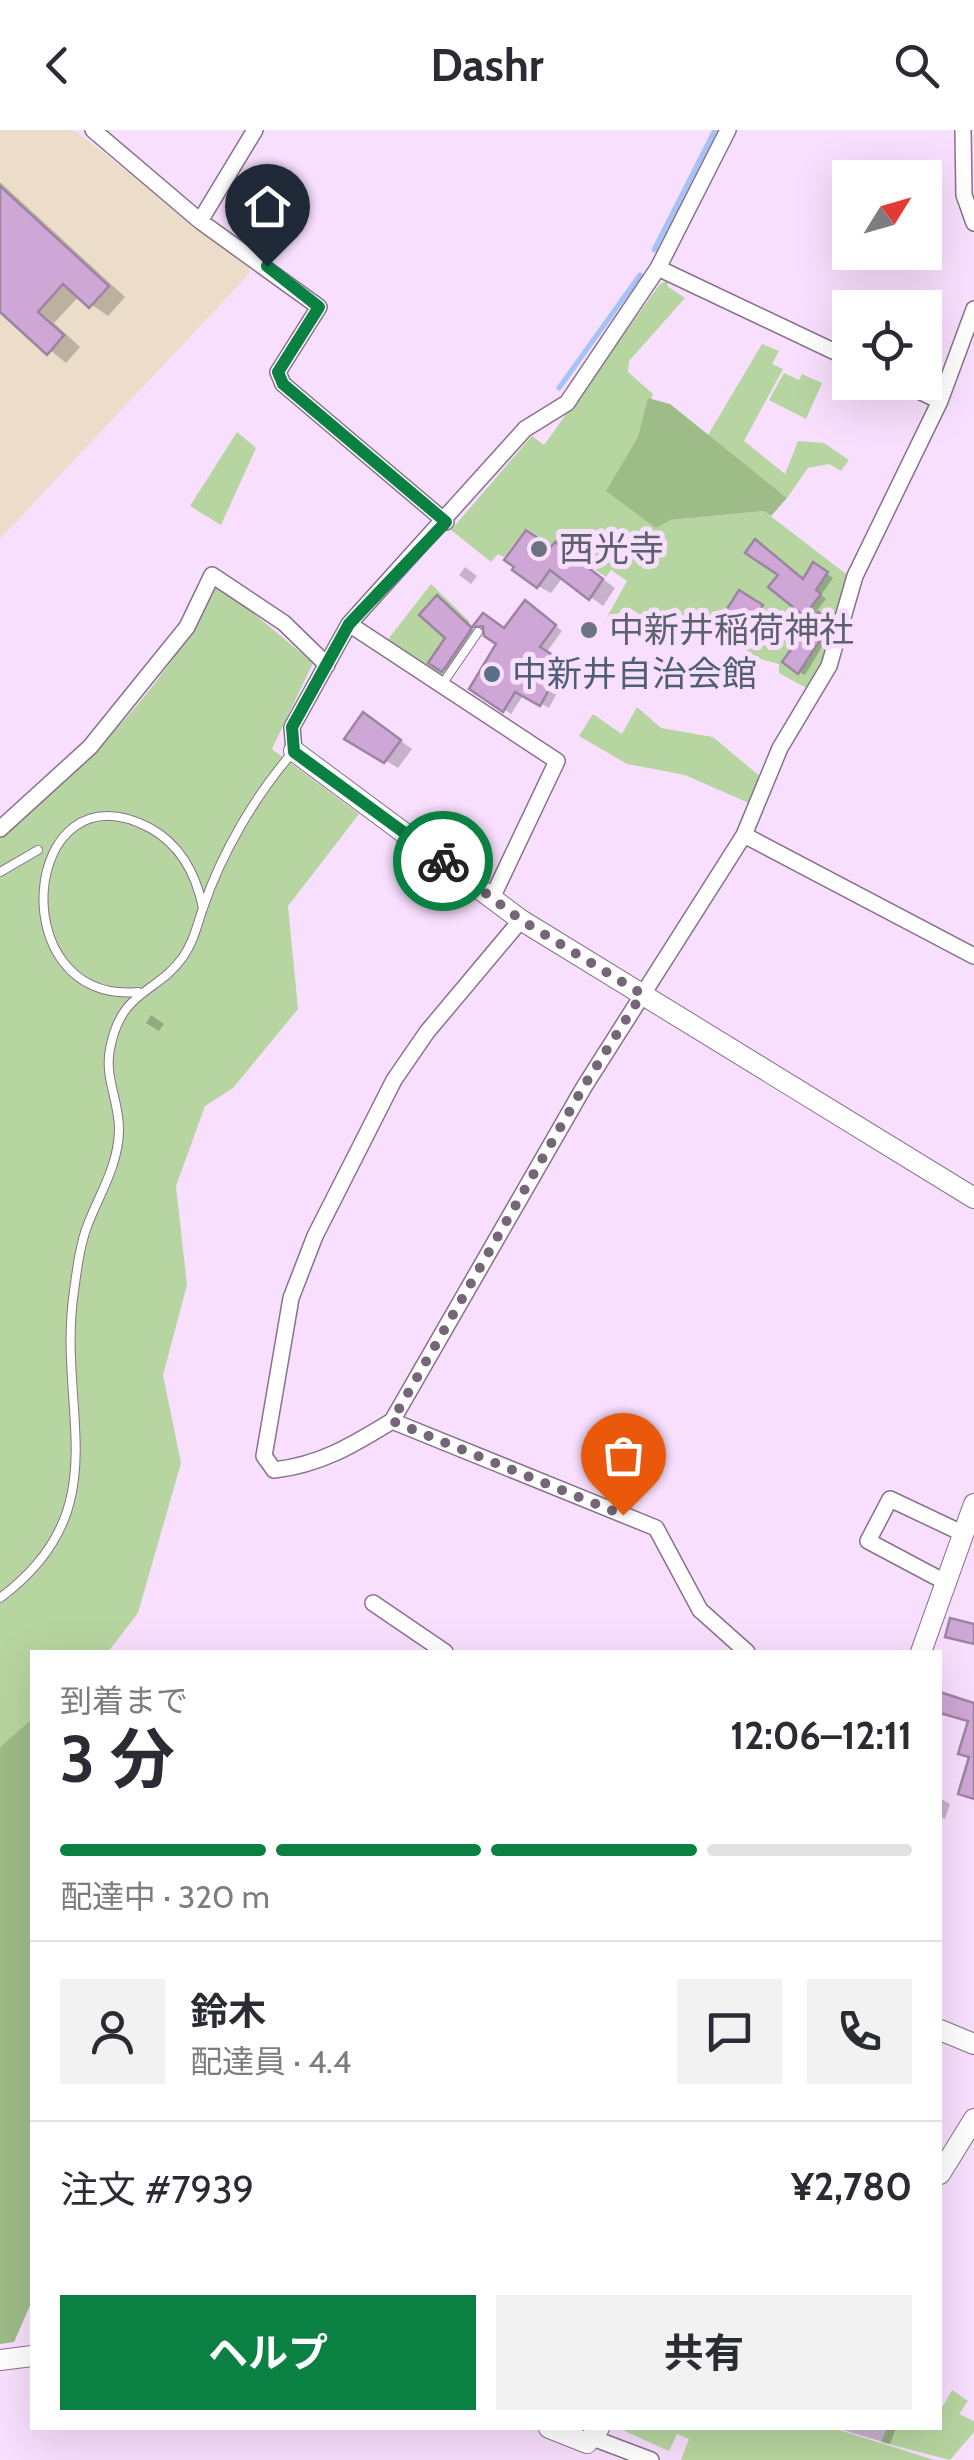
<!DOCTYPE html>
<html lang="ja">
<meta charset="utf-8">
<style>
:root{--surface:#fff;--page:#f2f2f3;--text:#2b2b33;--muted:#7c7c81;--line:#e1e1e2;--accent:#0b8043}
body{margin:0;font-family:Cabin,"Noto Sans JP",sans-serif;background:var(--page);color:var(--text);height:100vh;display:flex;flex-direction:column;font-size:38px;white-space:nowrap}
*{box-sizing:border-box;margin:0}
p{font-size:32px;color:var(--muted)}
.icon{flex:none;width:55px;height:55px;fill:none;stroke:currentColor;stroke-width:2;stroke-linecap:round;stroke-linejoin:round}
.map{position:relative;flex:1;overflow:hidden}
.drawer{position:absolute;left:30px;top:1520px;width:912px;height:780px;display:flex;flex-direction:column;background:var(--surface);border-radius:0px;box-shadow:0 10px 40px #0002}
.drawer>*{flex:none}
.needle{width:65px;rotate:53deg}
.tools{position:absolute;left:832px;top:30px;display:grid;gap:20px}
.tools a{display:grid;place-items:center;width:110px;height:110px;border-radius:0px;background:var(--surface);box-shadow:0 10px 40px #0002;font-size:50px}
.pin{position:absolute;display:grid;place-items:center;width:85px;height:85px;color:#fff;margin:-102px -42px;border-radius:50% 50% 50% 0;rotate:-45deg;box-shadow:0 0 10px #0007}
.pin .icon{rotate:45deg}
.courier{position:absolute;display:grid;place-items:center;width:100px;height:100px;margin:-50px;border:8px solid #0b8043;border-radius:50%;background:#fff;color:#222;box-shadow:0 2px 12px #0007}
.head em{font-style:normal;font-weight:700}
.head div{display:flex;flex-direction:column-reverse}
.head{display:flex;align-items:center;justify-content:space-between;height:170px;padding:0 30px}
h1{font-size:65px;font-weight:700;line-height:75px}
.bar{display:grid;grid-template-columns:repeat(4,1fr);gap:15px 10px;align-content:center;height:120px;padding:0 30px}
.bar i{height:12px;border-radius:8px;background:var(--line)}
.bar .active{background:var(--accent)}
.bar p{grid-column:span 4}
.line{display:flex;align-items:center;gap:25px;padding:0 30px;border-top:2px solid var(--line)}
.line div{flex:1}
.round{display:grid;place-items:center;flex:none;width:105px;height:105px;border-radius:0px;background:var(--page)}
.action{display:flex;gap:20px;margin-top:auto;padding:20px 30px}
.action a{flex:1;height:115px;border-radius:0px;background:var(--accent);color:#fff;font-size:40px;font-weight:700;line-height:115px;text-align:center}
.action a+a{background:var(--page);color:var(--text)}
header{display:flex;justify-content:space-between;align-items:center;height:130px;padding:0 30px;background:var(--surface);font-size:45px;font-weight:700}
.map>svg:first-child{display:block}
.education{fill:#ebddca}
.green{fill:#b7d5a0}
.forest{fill:#9ebc87}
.shadow{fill:#0003}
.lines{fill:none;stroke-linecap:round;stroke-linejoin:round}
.stream{stroke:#a6c3f7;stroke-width:5}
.building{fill:#cfa7d7;stroke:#9c85a1;stroke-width:2.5}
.service-casing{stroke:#88728c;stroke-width:10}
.minor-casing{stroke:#88728c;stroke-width:18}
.tertiary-casing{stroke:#88728c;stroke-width:22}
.service{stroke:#fff;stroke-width:8}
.minor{stroke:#fff;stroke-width:15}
.tertiary{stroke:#fff;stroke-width:20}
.done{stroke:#746577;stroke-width:10;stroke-dasharray:0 18}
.route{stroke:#0b8043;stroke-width:12}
.worship-dot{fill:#6b7280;stroke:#f8dffd;stroke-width:4}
.service-dot{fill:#5c6f8a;stroke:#f8dffd;stroke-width:4}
.labels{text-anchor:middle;stroke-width:10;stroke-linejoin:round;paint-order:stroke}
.worship-label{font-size:35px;fill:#5b616d;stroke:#f8dffd;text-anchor:start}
.service-label{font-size:35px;fill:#4e5e75;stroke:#f8dffd;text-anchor:start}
</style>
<header><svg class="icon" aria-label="back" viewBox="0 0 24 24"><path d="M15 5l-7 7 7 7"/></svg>Dashr<svg class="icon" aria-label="search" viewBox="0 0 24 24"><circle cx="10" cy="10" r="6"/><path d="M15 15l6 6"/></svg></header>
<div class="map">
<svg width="974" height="2330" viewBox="0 0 974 2330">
<rect width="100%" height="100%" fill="#f8dffd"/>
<path class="education" d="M0 0H74L249 135V144L0 409Z"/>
<path class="green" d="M671 149 667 156 685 168 629 231 628 242 653 264 638 307 670 390 764 381 850 447 824 534 810 560 779 543V534L760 529 722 505 719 508 689 487 675 508 631 479 607 487 627 451 611 440 606 447 554 411 551 416 526 398 504 427 498 424 491 432 451 400 532 306 544 315 660 154Z
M762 214 779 221 772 234 783 239 744 311 785 344 798 311 824 313 849 330 841 341 829 334 808 338 787 368 708 305Z
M784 243 799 250 802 244 822 253 806 289 769 270Z
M237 302 256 318 221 395 190 376Z
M431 454 469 491 472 501 441 547 386 512Z
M221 456 313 533 272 619 359 684 288 776 298 879 233 958 205 976 176 1056 187 1155 163 1245 181 1333 138 1483 108 1522H32V1589L0 1617V705L15 696C91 628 171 553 212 459Z
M637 577 661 598 713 607 763 649 751 674 685 645 627 634 579 606 593 584 622 604Z
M952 2260 968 2271 959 2284 974 2291V2302L950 2330 881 2312 887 2298H940V2281Z
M618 2298H833L934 2330H681L689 2309 677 2304 669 2321Z"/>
<path class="forest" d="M648 268 670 274 787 368 771 386 764 381 670 390 656 398 606 361 638 307Z
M32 1589V2171L14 2212 0 2214V1617Z"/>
<path class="shadow" d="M0 52 125 167 108 186 79 166 54 193 80 217 66 233 0 179Z
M553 420 568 423 615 458 603 476 563 447 551 463 538 456Z
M814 436 833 448 821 465 826 469 815 483 835 495 805 545 799 542 815 490 805 484 804 451Z
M465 437 477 446 471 454 459 445Z
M740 463 770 482 752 511 721 493Z
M445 473 478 504 451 544 432 532 448 508Z
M533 477 562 501 546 523 570 538 549 578 524 564 511 584 472 558 500 514 476 496 483 486 505 500Z
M376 593 412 619 398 638 348 608Z
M151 885 164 894 159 901 146 893Z
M940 1668 950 1674 945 1689 940 1687Z
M836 2298H896L890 2314Z"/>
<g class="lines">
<path class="stream" d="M654 120 715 0
M559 258 640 145"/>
</g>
<path class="building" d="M0 56 109 156 89 178 63 154 38 182 64 205 47 225 0 182Z
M526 400 551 417 555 412 603 449 589 470 550 440 537 458 512 440 514 437 504 430Z
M755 409 803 449 813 432 828 442 816 460 821 464 804 486 768 457 778 445 745 423Z
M739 460 763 475 743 509 718 493Z
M437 465 472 498 442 542 428 533 445 508 419 485Z
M525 470 556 495 540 517 564 532 540 576 515 562 503 582 469 559 496 514 484 506 483 496 472 497 483 483 504 498Z
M818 482 831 490 828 498 798 544 782 532Z
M363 582 401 610 384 633 344 609Z
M950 1488 974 1494V1514L945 1507Z
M940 1562 974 1573V1669L958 1664 969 1627 958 1624 968 1591 940 1583Z"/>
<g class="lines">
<defs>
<path id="service" d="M441 556 478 502
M0 742 38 720
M138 862C0 875 21 630 150 698 181 715 196 744 203 778
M0 1468C121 1378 56 1281 74 1161 77 1139 80 1114 88 1094 100 1063 118 1036 119 1001 120 973 104 948 110 919 121 859 157 864 183 827 194 811 197 795 203 778 221 724 256 664 294 621"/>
<path id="minor" d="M93 0 200 91 319 177 278 242 283 254 446 392
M963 0 964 65 974 93
M200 91 255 0
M658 138 850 229
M900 252 940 271
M349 494 557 631 492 768
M294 621 292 597 349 494 525 299 567 273 658 138 728 0
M0 699 90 617 187 497 212 445 284 493 327 535
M744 705 974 826
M392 1291C353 1315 320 1335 274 1340L264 1326 291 1168 315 1106 394 950 427 902 521 790
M947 1453 868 1411 890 1369 964 1404
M373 1473 445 1522
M747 1522 700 1480 656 1398 392 1291 584 957 744 705 780 618 829 536 855 446 940 271 974 179
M590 2307 651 2330"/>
<path id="tertiary" d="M294 621 521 790 974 1068
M921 1522 974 1374
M940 1900 974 1914
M940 2044 974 1989
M0 2230 32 2226
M549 2298 587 2313 599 2298"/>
</defs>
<use href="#service" class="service-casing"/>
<use href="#minor" class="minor-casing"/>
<use href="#tertiary" class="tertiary-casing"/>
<use href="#service" class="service"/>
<use href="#minor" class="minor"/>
<use href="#tertiary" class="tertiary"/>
</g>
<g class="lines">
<path class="done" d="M443 731 521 790 642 864 584 956 392 1291 623 1385"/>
<path class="route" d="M267 136 319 177 278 242 283 254 446 392 349 494 292 597 294 622 443 731"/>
</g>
<g class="worship-dot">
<circle cx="539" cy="419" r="10"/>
<circle cx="589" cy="500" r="10"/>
</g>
<circle class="service-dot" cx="492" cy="544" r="10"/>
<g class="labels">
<g class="worship-label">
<text x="559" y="431">西光寺</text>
<text x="609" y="512">中新井稲荷神社</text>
</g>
<g class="service-label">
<text x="512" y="556">中新井自治会館</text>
</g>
</g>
</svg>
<div class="tools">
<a><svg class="needle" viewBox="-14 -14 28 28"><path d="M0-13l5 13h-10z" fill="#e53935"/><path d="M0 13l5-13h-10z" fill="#7c7c81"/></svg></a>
<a><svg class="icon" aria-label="locate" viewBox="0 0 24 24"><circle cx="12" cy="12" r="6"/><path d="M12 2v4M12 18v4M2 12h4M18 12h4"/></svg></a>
</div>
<div class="pin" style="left:623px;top:1385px;background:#ea580c"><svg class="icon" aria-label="bag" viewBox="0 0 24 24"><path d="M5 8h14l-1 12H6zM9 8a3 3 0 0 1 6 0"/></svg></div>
<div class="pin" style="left:267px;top:136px;background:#1f2937"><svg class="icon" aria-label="home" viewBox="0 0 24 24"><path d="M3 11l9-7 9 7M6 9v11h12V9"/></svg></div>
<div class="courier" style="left:443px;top:731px"><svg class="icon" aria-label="bike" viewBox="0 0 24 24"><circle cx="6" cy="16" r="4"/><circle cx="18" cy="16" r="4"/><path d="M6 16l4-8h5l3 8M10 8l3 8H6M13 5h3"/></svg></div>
<section class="drawer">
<div class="head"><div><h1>3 分</h1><p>到着まで</p></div><em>12:06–12:11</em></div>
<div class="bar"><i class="active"></i><i class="active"></i><i class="active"></i><i></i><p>配達中 · 320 m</p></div>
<div class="line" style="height:180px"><a class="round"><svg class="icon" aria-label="person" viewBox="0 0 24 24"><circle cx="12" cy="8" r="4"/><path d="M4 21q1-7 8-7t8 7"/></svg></a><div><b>鈴木</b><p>配達員 · 4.4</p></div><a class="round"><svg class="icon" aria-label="chat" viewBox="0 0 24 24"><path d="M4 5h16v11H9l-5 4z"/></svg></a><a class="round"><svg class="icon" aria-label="phone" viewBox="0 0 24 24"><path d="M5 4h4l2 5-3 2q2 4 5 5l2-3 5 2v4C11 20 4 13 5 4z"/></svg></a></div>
<div class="line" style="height:130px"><div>注文 #7939</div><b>¥2,780</b></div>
<div class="action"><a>ヘルプ</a><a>共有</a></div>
</section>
</div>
